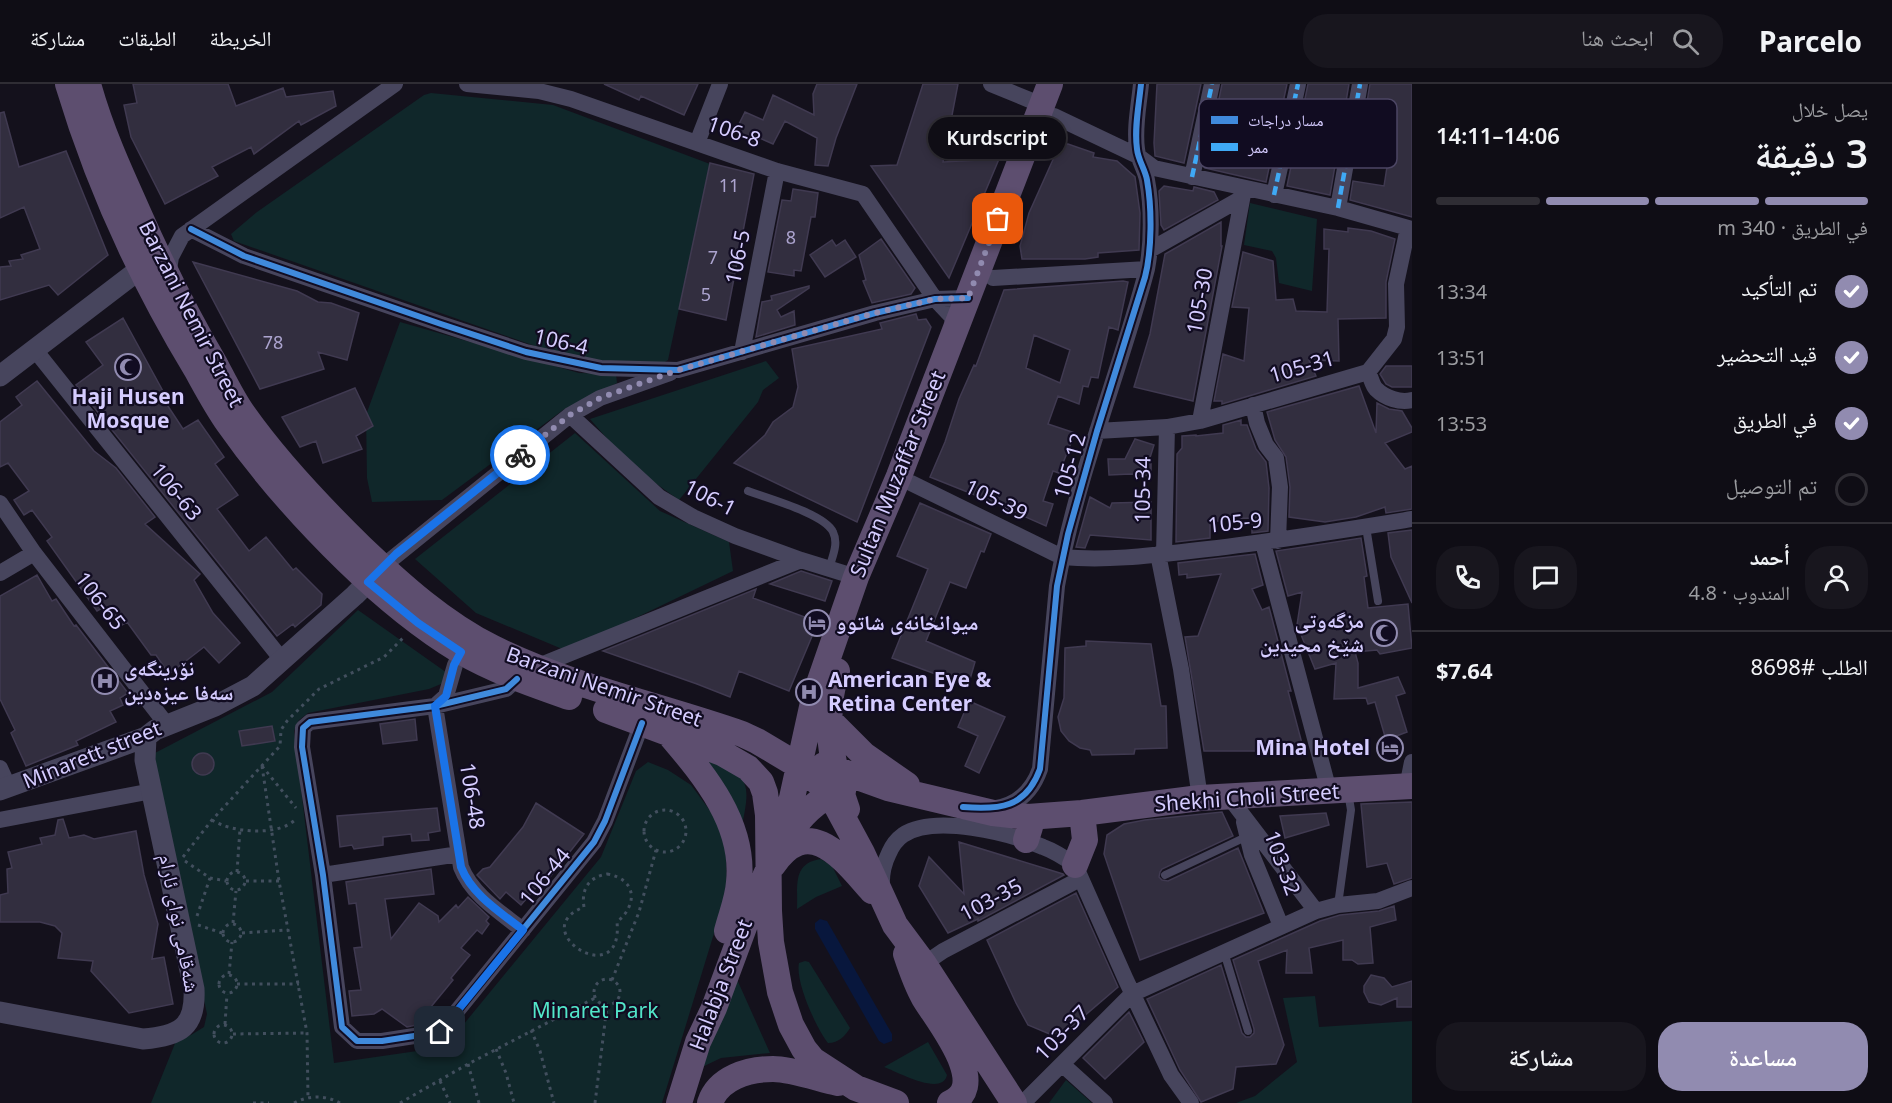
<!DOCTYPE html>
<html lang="ar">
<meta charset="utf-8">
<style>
:root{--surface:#0f0d15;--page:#18161e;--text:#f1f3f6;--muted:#9b9ca0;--line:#2f2d34;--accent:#918bb0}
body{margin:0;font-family:"Noto Sans","Noto Naskh Arabic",sans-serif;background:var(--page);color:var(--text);direction:rtl;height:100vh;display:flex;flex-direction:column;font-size:22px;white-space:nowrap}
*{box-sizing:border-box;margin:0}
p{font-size:20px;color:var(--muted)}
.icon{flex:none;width:33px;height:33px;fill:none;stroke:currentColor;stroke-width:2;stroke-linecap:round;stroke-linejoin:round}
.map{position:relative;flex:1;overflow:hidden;direction:ltr}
.side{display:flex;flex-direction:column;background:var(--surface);width:480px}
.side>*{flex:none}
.pin{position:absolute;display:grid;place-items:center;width:51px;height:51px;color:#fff;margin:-26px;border-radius:12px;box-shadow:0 3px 9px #0006}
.courier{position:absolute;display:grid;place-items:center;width:60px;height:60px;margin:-30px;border:4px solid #1a73e8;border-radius:50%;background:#fff;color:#222;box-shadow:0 2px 8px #0007}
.bubble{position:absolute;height:42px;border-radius:21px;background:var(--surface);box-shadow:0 3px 9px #0003,0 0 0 2px var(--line);font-size:20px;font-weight:600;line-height:42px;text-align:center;direction:rtl}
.headline em{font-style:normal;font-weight:600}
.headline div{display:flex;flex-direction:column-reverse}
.headline{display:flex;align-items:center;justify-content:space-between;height:102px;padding:0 24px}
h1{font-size:39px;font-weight:600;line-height:45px}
.bar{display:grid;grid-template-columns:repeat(4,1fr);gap:9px 6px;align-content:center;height:72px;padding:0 24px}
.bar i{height:8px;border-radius:4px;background:var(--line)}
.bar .selected{background:var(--accent)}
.bar p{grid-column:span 4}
.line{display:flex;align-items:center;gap:15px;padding:0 24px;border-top:2px solid var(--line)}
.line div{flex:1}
.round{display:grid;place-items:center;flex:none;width:63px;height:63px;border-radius:24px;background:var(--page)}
ol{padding:0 24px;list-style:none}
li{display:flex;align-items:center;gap:18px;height:66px}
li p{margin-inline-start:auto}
li .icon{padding:6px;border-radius:50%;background:var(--accent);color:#fff;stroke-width:4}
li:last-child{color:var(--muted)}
li i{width:33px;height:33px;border:3px solid var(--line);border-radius:50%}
.primary-button{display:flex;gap:12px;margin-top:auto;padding:12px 24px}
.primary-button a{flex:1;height:69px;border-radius:24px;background:var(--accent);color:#fff;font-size:24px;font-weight:600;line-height:69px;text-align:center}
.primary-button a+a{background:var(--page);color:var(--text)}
header{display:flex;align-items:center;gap:36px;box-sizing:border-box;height:84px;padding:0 30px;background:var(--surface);border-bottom:2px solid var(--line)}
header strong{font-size:28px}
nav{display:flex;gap:33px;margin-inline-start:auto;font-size:21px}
.search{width:420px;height:54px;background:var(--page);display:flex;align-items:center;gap:15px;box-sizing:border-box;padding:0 21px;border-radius:24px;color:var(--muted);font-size:22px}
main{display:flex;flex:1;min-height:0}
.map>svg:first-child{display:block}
.green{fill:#10272a}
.water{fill:#08173d}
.building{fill:#322e3f;stroke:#403a51;stroke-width:1.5;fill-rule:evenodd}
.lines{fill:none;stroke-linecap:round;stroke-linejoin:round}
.path{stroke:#424f5e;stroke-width:3;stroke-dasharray:3 4.5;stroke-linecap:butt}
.service{stroke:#47455d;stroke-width:8}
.minor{stroke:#47455d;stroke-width:16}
.tertiary{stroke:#47455d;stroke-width:21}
.primary{stroke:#5d4e6f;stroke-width:26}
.quiet{stroke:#3fa9f5;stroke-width:4.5;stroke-dasharray:9 4.5;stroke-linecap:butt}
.cycleway-casing{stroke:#110c21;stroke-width:10}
.cycleway{stroke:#408adc;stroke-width:6}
.done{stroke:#918bb0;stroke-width:6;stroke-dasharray:0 10.8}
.route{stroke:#1a73e8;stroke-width:8}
.labels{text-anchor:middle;stroke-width:4.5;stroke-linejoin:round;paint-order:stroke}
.number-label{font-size:18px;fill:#aca4cf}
.street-label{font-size:21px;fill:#d5ccff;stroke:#110c21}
.poi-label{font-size:21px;font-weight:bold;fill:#d5ccff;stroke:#110c21;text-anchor:start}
.park-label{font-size:21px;fill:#52e5c9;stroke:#110c21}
.key{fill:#110c21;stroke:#4c4664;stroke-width:1.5}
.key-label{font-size:16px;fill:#d5ccff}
</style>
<header>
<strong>Parcelo</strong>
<div class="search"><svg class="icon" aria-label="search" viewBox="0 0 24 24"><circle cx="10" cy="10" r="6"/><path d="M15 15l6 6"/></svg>ابحث هنا</div>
<nav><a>الخريطة</a><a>الطبقات</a><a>مشاركة</a></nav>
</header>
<main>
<section class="side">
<div class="headline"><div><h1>3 دقيقة</h1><p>يصل خلال</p></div><em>14:06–14:11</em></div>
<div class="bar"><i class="selected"></i><i class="selected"></i><i class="selected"></i><i></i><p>في الطريق · 340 m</p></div>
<ol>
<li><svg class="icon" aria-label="check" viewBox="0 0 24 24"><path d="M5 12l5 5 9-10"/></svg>تم التأكيد<p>13:34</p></li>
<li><svg class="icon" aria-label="check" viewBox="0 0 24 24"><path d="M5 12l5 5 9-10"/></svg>قيد التحضير<p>13:51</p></li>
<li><svg class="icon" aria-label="check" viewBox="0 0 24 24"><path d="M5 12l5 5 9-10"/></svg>في الطريق<p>13:53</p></li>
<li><i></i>تم التوصيل</li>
</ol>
<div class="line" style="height:108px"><a class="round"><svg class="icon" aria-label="person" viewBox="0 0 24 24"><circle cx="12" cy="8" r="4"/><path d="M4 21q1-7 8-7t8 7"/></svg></a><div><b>أحمد</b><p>المندوب · 4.8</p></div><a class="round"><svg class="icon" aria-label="chat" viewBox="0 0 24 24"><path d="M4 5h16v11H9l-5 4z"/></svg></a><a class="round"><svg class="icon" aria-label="phone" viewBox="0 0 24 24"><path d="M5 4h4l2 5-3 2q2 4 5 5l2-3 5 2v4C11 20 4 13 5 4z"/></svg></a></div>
<div class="line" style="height:78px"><div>الطلب #8698</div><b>$7.64</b></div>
<div class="primary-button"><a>مساعدة</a><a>مشاركة</a></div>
</section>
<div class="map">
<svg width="1412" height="1019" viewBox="0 0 1412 1019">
<rect width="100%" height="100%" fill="#14111c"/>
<path class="green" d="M431 9 553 21 710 80 668 276 662 280 612 278 555 269 234 157 231 150 257 128 424 11Z
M1250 119 1317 135 1312 207 1279 199 1276 174 1272 167 1244 161Z
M400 238 579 289 616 290 617 299 563 326 442 416 372 418 367 394 366 331Z
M766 277 779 294 763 306 758 318 679 416 630 381 590 335Z
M575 349 660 427 729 458 733 487 567 567 476 529 415 475Z
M358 526 450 591 441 600 429 605 308 629 299 636 294 647 334 979 445 963 601 773 636 687 648 678 668 686 691 701 714 732 726 764 727 807 662 1019H151L176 957 191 951 204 943 207 930 153 670 272 608Z
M702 675C752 690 751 699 741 746Z
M821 775 832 782 842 802 816 813 797 825C798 802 792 779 821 775Z
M805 877 809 878 850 944C845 952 839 959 828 959 816 944 795 897 799 879Z
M735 891 770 969 721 974 698 985Z
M1315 912 1319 943 1412 937V1019H1236L1255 1012 1297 978 1283 914Z
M928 958 947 991C942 1013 898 988 884 983Z
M1066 996 1092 1019H1093H1049Z"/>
<path class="water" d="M820 835 827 837 892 950V957L884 960 879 957 815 845V839Z"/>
<path class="building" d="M133 0H228L236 22 283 4 286 13 333 7 336 22 301 41 299 37 254 70 251 63 212 83 218 92 165 120 131 53 124 21 137 19Z
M604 0H698L684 31 641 12 639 16Z
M817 0H857L836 54 828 82 815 81 817 54 785 37 773 60 755 52 753 57 735 48 745 28 763 36 773 11 814 31 813 10Z
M923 0H958L943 78 999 75 949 194 871 82 897 81Z
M1157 0H1201L1184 79 1155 72 1154 59Z
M1222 0H1287L1266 98 1205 84Z
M1308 0H1349L1330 111 1287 102Z
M1370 0H1412V133L1350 116 1353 97 1384 102 1392 51 1363 42Z
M4 28 19 83 66 67 108 171 58 211 49 201 0 216V183L11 182 9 177 23 175 21 171 40 165 24 123 0 134V29Z
M1060 60H1068L1094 69 1093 73 1117 77 1135 93 1140 129 1139 166 1098 169V173L1085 175H1022L1020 162 1029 129Z
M710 79 754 90 726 236 679 225Z
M1164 102 1193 107 1194 103 1214 108 1218 116 1164 146 1161 141 1159 107Z
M793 105 818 109 815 133H811L801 187 794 186V192L768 188 782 116 791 117Z
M1221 138V162H1222L1193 317 1134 303 1150 250 1165 170Z
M1348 144 1371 147 1395 155 1386 198V234L1338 235 1339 277 1309 276 1316 292 1222 320V317H1214L1223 270 1244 277 1249 224 1232 223 1243 168 1273 177 1276 216 1293 215 1296 227 1327 228 1329 165H1324V145L1348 148Z
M881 155 915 204 911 210 872 219 863 197 866 196 859 171Z
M832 156 836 162 845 156 856 173 825 193 810 171Z
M193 178 297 207 318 218 331 219 359 229 347 276 318 268 324 285 260 305Z
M1123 197 1128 198 1118 246 1109 243 1098 294 1091 293 1088 303 1083 302 1079 320 1058 312 1048 340 1075 349 1059 389 1053 387 1043 417 1053 420 1046 442 985 415 930 393 945 358 959 315 974 281 976 282 1004 206ZM1034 251 1070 266 1060 299 1026 284Z
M809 202V204L777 226 781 233 794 227 795 241 756 253 762 218 772 216 771 212Z
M916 230 918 236 926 235 931 243 857 438 734 379 765 351 773 338 793 323 798 303 792 265 882 245 880 239Z
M123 234 164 309 160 310 183 345 198 336 224 373 215 380 238 411 217 425 249 467 266 453 293 486 296 484 322 510 321 521 295 543 293 540 277 552 76 301 103 281 86 258Z
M1386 282H1412V303H1392L1386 300 1380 290Z
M37 297 94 367 116 384 155 433 145 440 200 490 194 496 213 529 240 559 219 579 204 563 169 590 156 571H151L127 538 122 541 116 531 112 534 104 523 97 527 47 457 52 453 32 426 24 431 14 416 29 407 8 379 0 383V338L22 321 16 313Z
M1359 302 1376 349 1377 319 1389 325 1402 327 1412 344V348L1385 359 1405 385 1412 382V425L1386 429 1385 423 1356 433 1325 438 1289 433 1290 403 1286 373 1275 356 1267 328Z
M355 304 373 342 356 352 362 365 323 379 316 357 300 363 282 333Z
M1241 336V341H1247L1256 365 1266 378 1269 404 1268 447 1252 449V434L1221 435V437H1210V454L1176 458 1177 370 1182 364V352L1196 351V352L1223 349V341Z
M1135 355 1154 361 1148 380 1151 379V392L1131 390 1109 391 1108 375H1125Z
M1090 413 1110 424 1112 419 1151 418V456L1090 451 1085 464 1076 463Z
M920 419 991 450 984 468 981 467 966 504 950 498 926 557 975 578 968 602 892 574 928 485 897 472Z
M1412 446V519L1391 473 1388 449Z
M1361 454 1367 492 1364 493 1368 524 1408 520 1412 564 1380 570 1377 566 1355 568 1358 579V604L1398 593 1405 609 1396 612 1407 648 1386 656 1375 618 1368 620 1366 614 1334 615 1336 579 1315 585 1297 541 1302 508 1288 512 1276 467Z
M1255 470 1263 501 1252 505 1262 526 1269 523 1291 607H1288L1304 667H1204L1185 553 1198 552 1221 490 1187 494V490L1179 491 1178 479Z
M801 487 832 497 825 517 770 500Z
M37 491 52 517 56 515 74 542 76 541 128 609 120 614 123 621 110 627 116 638 76 657 78 661 26 682 11 649 15 646 0 615V512Z
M756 505 753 514 818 538 789 607 739 587 730 613 697 600 603 567Z
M1086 557 1151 560 1161 622H1166L1167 664 1135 665 1134 670 1092 671 1090 666 1080 664 1069 657 1061 647 1058 633 1064 614 1065 564 1086 562Z
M969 617 1005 633 979 689 965 682 978 652 958 643Z
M415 635 417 656 383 660 380 640Z
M272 642 275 657 242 662 239 647Z
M192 680a11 11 0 1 1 22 0a11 11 0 1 1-22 0Z
M1412 718V794L1394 800 1387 779 1367 783 1361 720Z
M536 719 584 750 550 793 547 791 521 821 506 808 500 815 477 791 483 785 490 783 523 743Z
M437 724 440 747 428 749 429 756 412 757 411 750 383 753V761L354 765 352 761 340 763 337 732Z
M1222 728 1233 752 1162 785 1160 788 1159 793 1162 796 1168 797 1238 764 1264 829 1140 876 1104 770 1107 751 1124 740 1145 736Z
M1326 729 1329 741 1285 754 1280 732Z
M63 735 69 754 84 751 94 755 136 747 144 791 158 840 152 875 164 873 173 920 129 929 91 887 93 877 58 874 62 849 55 842 40 838H0V811L8 809 7 785 12 784 8 768 42 760 40 754 55 751 58 736Z
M959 758 1063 790 1064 791 978 837V835L948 849 919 802 929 773 964 810Z
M431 785 434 810 385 815 391 855 419 819 438 832 439 838 456 821 458 824 468 813 489 833 486 837 489 840 482 850 477 846 461 864 470 871 451 894 453 896 416 941 407 943 382 925 374 930 352 932 349 907 361 906 354 864 362 863 356 819 349 820 346 798Z
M1076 809 1118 903 1061 952 1052 951 1028 941 1016 919 987 856Z
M1394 822 1396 836 1370 843 1373 879 1358 880 1352 876H1343V856L1309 864 1312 889H1286L1287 866 1258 877 1284 961 1276 980 1236 983 1233 1005 1201 1018 1180 986 1147 915 1221 881 1242 949 1246 953H1250L1254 949V945L1233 876 1320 837 1340 831 1379 827Z
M1371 891 1384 894 1392 903 1412 897V923H1397V914L1381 921 1369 918 1364 908V902Z
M1129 928 1144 958 1105 995 1083 974Z"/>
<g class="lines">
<path class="path" d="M262 682 279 797 307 949 308 1014
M262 682 296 724
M644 747a21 21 0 1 1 42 0a21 21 0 1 1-42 0Z
M212 736C232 749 280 753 297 734
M183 773 212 736 280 662 281 646 287 637 319 605 384 573 404 553
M185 777 210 794 226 797
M227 797a9 9 0 1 1 18 0a9 9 0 1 1-18 0Z
M237 788 240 745
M607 790C637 795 638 821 617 838 624 910 523 846 584 823 581 805 589 793 607 790Z
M246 797H279
M197 832 210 794
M233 839 236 807
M223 849a9 9 0 1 1 18 0a9 9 0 1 1-18 0Z
M198 841 222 849
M242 849 288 846
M229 890 232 858
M219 900a9 9 0 1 1 18 0a9 9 0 1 1-18 0Z
M594 908a13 13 0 1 1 26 0a13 13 0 1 1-26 0Z
M612 896 639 828 656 766
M237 900H299
M225 940 227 910
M214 950a9 9 0 1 1 18 0a9 9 0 1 1-18 0Z
M531 946 540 967 554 1019
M233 950 306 949
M496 965 506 989 514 1019
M468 980 479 1019
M440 997 450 1019
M253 1019H269
M294 1019C309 1011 325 1011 340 1019
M400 1019 468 980 595 914
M595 1019 607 922"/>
<path class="service" d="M748 407C767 414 825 430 833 448 839 460 832 473 829 485
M1366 443 1378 517
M1165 791 1250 751
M1338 821 1351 726 1348 708
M1224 868 1248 947"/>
<path class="minor" d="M467 0 539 7 571 15 777 87 863 110 935 215 952 233 954 250
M991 0 1042 21
M1054 32 1138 72 1154 84 1338 124 1412 145
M697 59 720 0
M1192 93 1212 0
M1274 111 1298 0
M1338 124 1360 0
M191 145 244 172 441 240 526 268 601 284 678 286 875 229 935 215 968 214
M1150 166 1242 114
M168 192 171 173 182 152 395 0
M993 194 1147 185
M35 266 283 577
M742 268 777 87
M1368 288C1371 293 1372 301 1376 305 1385 314 1400 319 1412 316
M1253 321 1257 339 1266 361 1276 374 1280 403 1278 457
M570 331 659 413 693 433 735 452 801 476 856 493
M1200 337 1244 105
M1097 347 1167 343 1200 337 1368 288 1394 255 1397 243 1396 200 1408 144
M911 399 1062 473C1104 477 1148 472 1190 467 1265 459 1338 447 1412 435
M0 419 34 469 167 641
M1263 459 1329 707
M1158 470 1181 585 1200 714
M1164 470 1167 343
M382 483 570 331 600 314 670 289
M0 489 34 469
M461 568 455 581 446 612 435 622 461 783C472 811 500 828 523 846
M536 583 801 476
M517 595 506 605 435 622 310 638 303 644 302 663 323 791 342 943 357 957H382L440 948 594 758 605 737 642 639
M0 684 9 704
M1407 703 1412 678
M1229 713 1316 827
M992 725C1016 722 1032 708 1040 685L1057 502C1076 393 1119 291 1147 185 1152 159 1152 122 1147 96 1145 85 1138 76 1137 65 1134 44 1139 21 1141 0
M0 736 152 707
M1244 738 1252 771 1281 842
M323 791 459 770
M882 805C881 792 883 781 889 769 892 762 896 756 903 751 935 730 1009 749 1043 763 1054 767 1065 774 1075 781L1126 896 1171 991 1191 1019
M924 880 943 867 1080 795
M1063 981 1105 1019
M1023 1019 1132 910 1316 827 1338 821 1378 817 1412 804"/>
<path class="tertiary" d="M0 292 140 185
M0 706 146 653 155 646 215 622 253 602 355 511 380 486
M0 928 143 955C180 952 196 943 194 905L145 676 146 653"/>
<path class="primary" d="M68 0C98 100 142 196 196 285 206 303 216 322 228 339 263 389 304 435 347 477 381 510 419 542 460 567 494 587 532 600 569 613
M88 0C100 44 119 86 138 128 161 180 186 231 215 280 224 297 233 316 244 331 278 379 319 422 361 463 401 501 443 539 493 564 572 603 659 621 742 650L757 657 799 682 821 701 835 719 862 769 895 841 924 880 1014 1019
M837 587C822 631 832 683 847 725
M606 626 722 669 748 684 761 698 765 709 768 731 769 827 771 858 780 908 791 941 804 965 813 976 856 1004 896 1019
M830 637 864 671 907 701
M670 651C705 692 745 740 739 798 738 815 731 831 727 847
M824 681 888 704 993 729 1028 733 1082 729 1200 714 1412 702
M785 755C800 733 816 714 843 707
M1026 756 1030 743 1028 733
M773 781C810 728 844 776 872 807
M1075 781 1085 756 1082 729
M906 870C911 885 916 900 924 914 937 936 992 1002 950 1019
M679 1019 698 958 714 924 750 827 775 770 792 714 814 614 856 493 899 392 1050 0
M710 1019C718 994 748 985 773 985 792 985 819 995 838 999"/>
<path class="quiet" d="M1192 93 1212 0
M1274 111 1298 0
M1338 124 1360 0"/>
<defs>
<path id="cycleway" d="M191 145 244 172 441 240 526 268 601 284 678 286 875 229 935 215 968 214
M517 595 506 605 435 622 310 638 303 644 302 663 323 791 342 943 357 957H382L440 948 594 758 605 737 642 639
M963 723C999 726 1026 724 1040 685L1057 502 1068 450 1097 347 1145 193C1152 166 1152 124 1147 96 1145 85 1138 76 1137 65 1134 44 1139 21 1141 0"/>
</defs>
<use href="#cycleway" class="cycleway-casing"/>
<use href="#cycleway" class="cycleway"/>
</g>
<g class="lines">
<path class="done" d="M520 371 570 331 600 314 678 286 875 229 935 215 968 214 998 135"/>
<path class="route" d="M440 948 523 846C500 828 472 811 461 783L435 622 446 612 454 581 461 568 418 539 368 498 396 470 520 371"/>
</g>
<defs>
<symbol id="mosque-ring" viewBox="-11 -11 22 22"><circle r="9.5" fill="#110c21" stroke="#918bb0" stroke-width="1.5"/><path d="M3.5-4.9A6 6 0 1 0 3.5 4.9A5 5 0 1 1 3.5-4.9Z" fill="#918bb0"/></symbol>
<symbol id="hotel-ring" viewBox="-11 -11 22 22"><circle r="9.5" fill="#110c21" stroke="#918bb0" stroke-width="1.5"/><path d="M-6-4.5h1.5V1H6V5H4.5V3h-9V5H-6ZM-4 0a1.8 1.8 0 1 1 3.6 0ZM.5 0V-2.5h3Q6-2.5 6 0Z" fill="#918bb0"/></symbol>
<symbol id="hospital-ring" viewBox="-11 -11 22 22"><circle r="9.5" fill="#110c21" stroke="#918bb0" stroke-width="1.5"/><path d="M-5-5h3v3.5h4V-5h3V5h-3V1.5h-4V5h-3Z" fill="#918bb0"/></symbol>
</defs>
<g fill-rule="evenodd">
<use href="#mosque-ring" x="113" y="268" width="30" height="30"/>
<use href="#hotel-ring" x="802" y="524" width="30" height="30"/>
<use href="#mosque-ring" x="1369" y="534" width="30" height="30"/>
<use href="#hospital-ring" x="90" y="582" width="30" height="30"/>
<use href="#hospital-ring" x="794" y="593" width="30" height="30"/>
<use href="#hotel-ring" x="1375" y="649" width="30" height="30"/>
</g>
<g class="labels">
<g class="number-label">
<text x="729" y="108">11</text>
<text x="791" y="160">8</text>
<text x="713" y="180">7</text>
<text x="706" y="217">5</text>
<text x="273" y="265">78</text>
</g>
<g class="street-label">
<text transform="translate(734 48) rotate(19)" y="7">106-8</text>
<text transform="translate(738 173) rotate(-79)" y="7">106-5</text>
<text transform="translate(1200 217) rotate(-80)" y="7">105-30</text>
<text transform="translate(191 230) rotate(63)" y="7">Barzani Nemir Street</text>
<text transform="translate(561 258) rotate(13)" y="7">106-4</text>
<text transform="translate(1302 283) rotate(-16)" y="7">105-31</text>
<text transform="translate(1070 382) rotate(-74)" y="7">105-12</text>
<text transform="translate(898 390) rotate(-68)" y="7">Sultan Muzaffar Street</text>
<text transform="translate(1143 406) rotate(-89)" y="7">105-34</text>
<text transform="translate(176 408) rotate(51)" y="7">106-63</text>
<text transform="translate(710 414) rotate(27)" y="7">106-1</text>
<text transform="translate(996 416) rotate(26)" y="7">105-39</text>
<text transform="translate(1235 439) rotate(-6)" y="7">105-9</text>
<text transform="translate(100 517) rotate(52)" y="7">106-65</text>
<text transform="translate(604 603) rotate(19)" y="7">Barzani Nemir Street</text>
<text transform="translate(92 671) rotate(-22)" y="7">Minarett street</text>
<text transform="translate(472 712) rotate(81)" y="7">106-48</text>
<text transform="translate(1247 714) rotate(-4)" y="7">Shekhi Choli Street</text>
<text transform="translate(1282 779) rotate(70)" y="7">103-32</text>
<text transform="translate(545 793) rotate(-51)" y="7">106-44</text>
<text transform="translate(991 816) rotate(-28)" y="7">103-35</text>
<text transform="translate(179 839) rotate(79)" y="7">شەقامی نوای ئارام</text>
<text transform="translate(721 901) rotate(-69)" y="7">Halabja Street</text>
<text transform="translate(1062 949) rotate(-46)" y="7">103-37</text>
</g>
<g class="poi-label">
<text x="128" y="320" text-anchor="middle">Haji Husen<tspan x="128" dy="24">Mosque</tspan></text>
<text x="1364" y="544" text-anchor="end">مزگەوتی<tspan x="1364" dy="24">شێخ محیدین</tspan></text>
<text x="836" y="546">میوانخانەی شاتوو</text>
<text x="124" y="592">نۆرینگەی<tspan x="124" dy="24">سەفا عیزەدین</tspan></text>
<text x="828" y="603">American Eye &amp;<tspan x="828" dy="24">Retina Center</tspan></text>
<text x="1370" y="671" text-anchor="end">Mina Hotel</text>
</g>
<g class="park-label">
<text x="595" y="934">Minaret Park</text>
</g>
</g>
<rect x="1199" y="15" width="198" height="69" rx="9" class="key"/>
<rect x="1211" y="32" width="27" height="8" fill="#408adc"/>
<rect x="1211" y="59" width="27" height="8" fill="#3fa9f5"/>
<g class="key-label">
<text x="1248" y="42">مسار دراجات</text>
<text x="1248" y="69">ممر</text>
</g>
</svg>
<div class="pin" style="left:998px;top:135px;background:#ea580c"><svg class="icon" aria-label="bag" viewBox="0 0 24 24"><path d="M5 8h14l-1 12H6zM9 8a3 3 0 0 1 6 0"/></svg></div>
<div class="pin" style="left:440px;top:948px;background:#1f2937"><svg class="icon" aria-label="home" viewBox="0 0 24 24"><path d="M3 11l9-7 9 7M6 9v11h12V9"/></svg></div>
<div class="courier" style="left:520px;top:371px"><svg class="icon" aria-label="bike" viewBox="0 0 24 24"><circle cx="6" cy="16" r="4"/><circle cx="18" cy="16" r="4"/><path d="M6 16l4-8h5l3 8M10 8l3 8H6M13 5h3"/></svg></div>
<div class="bubble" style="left:928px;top:33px;width:138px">Kurdscript</div>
</div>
</main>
